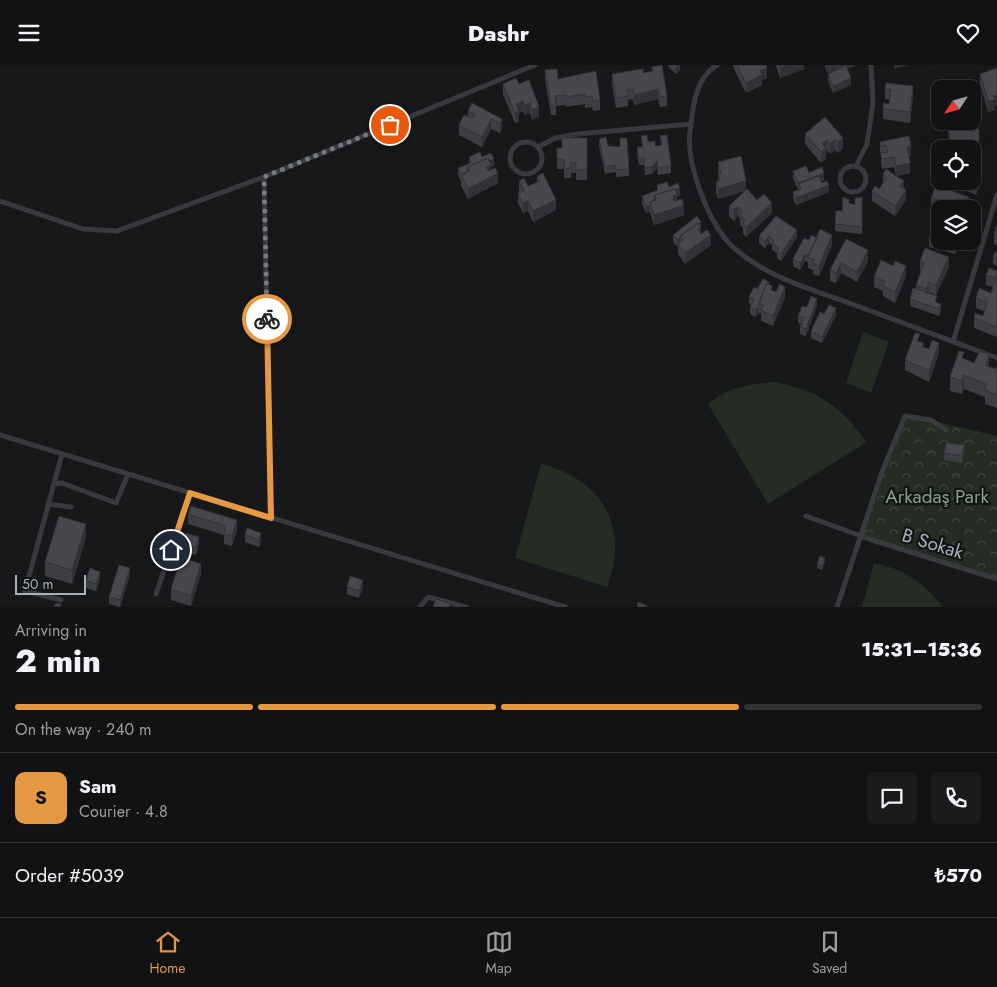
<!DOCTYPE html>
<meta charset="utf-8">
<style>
:root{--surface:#111213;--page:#1a1b1c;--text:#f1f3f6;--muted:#9c9ea0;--line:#303233;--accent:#e69842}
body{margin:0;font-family:Jost,sans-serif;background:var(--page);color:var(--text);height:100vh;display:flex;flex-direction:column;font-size:19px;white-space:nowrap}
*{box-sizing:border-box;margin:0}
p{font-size:16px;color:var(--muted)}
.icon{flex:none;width:28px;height:28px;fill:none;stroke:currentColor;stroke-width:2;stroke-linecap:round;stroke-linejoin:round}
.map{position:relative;height:542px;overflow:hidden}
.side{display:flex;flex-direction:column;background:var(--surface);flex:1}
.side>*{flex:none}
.needle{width:32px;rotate:234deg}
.buttons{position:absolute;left:931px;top:15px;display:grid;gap:10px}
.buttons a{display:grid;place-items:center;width:50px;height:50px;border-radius:10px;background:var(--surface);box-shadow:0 5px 20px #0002,0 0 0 1px var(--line);font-size:25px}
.scale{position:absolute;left:15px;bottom:12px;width:71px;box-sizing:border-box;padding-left:5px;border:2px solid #aab1b8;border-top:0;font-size:14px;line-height:18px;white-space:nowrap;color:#aab1b8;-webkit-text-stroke:4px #121314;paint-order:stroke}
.pin{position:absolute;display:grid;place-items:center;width:42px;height:42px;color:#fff;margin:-21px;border:2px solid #fff;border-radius:50%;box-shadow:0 1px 5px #0007}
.courier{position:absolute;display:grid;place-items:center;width:50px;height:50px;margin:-25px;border:4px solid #e69842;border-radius:50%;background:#fff;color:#222;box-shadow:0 1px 6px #0007}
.head em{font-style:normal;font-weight:800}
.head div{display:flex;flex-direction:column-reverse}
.head{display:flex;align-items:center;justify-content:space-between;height:85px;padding:0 15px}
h1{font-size:32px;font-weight:800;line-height:38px}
.bar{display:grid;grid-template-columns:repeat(4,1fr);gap:8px 5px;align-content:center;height:60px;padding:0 15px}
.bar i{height:6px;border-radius:4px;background:var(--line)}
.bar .on{background:var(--accent)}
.bar p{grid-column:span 4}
.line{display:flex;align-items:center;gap:12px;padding:0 15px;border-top:1px solid var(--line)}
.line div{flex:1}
.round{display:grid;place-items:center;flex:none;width:52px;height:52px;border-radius:10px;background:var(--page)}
header{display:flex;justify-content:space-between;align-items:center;height:65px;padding:0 15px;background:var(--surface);font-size:22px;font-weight:800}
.tabs{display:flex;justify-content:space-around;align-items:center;height:70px;border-top:1px solid var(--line);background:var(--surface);font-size:14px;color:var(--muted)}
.tabs a{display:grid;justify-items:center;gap:2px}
.tabs .on{color:var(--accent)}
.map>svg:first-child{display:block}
.park{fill:url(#park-crowns)}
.pitch{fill:#242c24}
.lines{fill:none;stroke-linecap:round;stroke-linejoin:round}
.lane{stroke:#393a3e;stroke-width:5}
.wall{fill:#3c3e41}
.shaded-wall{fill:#313235}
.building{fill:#46484c;stroke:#313235}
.done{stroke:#777b80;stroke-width:5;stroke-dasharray:0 9}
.route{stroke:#e69842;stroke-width:6}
.labels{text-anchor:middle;stroke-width:4.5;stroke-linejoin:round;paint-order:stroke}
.park-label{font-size:19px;fill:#85a283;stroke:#121314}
.street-label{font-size:19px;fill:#aab1b8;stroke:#121314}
</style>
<header><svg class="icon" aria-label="menu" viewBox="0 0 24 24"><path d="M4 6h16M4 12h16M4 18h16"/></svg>Dashr<svg class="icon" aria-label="heart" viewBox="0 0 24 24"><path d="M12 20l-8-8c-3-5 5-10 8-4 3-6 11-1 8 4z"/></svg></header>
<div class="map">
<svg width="997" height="542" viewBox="0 0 997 542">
<defs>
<pattern id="park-crowns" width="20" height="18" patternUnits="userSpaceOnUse" patternTransform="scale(1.25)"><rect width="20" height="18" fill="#242c24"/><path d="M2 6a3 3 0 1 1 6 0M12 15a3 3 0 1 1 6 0" fill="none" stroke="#414842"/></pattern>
</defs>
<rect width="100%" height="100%" fill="#171819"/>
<path class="park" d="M905 351H913L997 371V514L861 472 882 407Z"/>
<path class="pitch" d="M863 267 889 277 871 328 846 318Z
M774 317C817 324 841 342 867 377L768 439 708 339C730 322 746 320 774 317Z
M541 399C602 414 630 462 607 522L515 493Z
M874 498C905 504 924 518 943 542H862Z"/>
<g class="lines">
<path class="lane" d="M717 0C694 14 693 44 690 67 686 99 709 160 733 182 766 212 810 224 852 239 900 257 948 275 997 293
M510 93a16 16 0 1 1 32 0a16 16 0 1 1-32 0Z
M538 82 555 73 578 69 691 59
M840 114a13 13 0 1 1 26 0a13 13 0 1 1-26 0Z
M856 101 867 79 873 38 871 0
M264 112 271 453
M0 136 83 164 117 166 264 112 535 0
M953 277 997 130
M0 370 565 542
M54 419 62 418 116 438 128 409
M48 439 71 442
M806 451 872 475 997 514
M156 529 190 428
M61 535 25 526 62 389
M420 542 428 532 466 542
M837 542 882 407 905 351 931 355 946 365"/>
</g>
<path class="wall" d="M667 0H680V5L676 9Z
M733 0H766L767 13 762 15V20L746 28 733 2Z
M776 0H804V4L780 13Z
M825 0H856L847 4 851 20 833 28 828 16V9L831 8 830 7 827 8Z
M652 2 667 31V41L660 42 658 34 634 40 633 34 628 35V41L616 43 612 19V9L643 8 652 6Z
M545 5 558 14 600 35V45L593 46 592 42 585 43V39L566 42V40L556 41V50H551L545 15Z
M980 9 995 41V45L988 47 980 19Z
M503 19H519L539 52 532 55 530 48 524 50 523 46 519 48V57L515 58 503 29Z
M913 21V31L910 58 883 54V44L889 39 890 35 885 34V24Z
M468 46 502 54V64L500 68 491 64 482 82 459 70V60L468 51Z
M825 52 843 83 838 88 835 85 830 89 827 85 826 86V94L821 98 805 79V69Z
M949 64H979V84H949Z
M641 71 648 77 655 81 661 80 660 71 671 101V108L658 110 657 103 652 109 645 110 644 100H639L637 89V82H642Z
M587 73V115H576V108H571V113H564V104H557V83H562Z
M620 73 629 104V111L616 112V107L605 109 599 81V74L608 81 620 82Z
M880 77 911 91H909L910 108 896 111 904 123 906 135 895 151 872 136V126L879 124 883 119V109L896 111 894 102 882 104 881 99V92L880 87Z
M469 92H482L494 101 491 102V105L498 118 468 134 461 121V116L458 110V103L469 99Z
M718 97 746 126 772 148 746 172 743 168V163L740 160V154L738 151 734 156 729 151V141L745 126 718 134 716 128V117H718Z
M793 106 809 108 824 115 821 116 829 127 796 140 793 134V127L798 125 793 113Z
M537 111 556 145 533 157 528 146 523 148 518 138V128H520L519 126V116L528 121 537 117Z
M944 116H972L980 119 976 130Z
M657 120 669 122 680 130 677 132V135L684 150 654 160 650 147 646 148 642 138V131L657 126Z
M862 132V169L835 166V159L842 146 849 138 855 140Z
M969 132 968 144H940V176L957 183 955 189 929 182V175L937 164V163L934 162V152L937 145 931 143V133Z
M776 151 797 172 781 196 777 193V188L772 185V180L769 178 765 183 759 178V171Z
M997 160V180L994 179V169Z
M701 164V168L711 180 685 199 678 189V182L673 177V170Z
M846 174 868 196 857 217 841 208 836 218 830 216V205Z
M809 175 832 180 819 211 813 209V205L808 203V197L805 196 800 205 793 201V194Z
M997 188V201L993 199V192Z
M920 196 949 202 936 230 929 227V229L937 238 941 246 939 251 910 241V234L916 224V220L921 207 920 206Z
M997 206V272L974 263V253L983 251 984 246 976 243V233L991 228 993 222 986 220V210Z
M906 211 895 238 883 231V226L874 222V212Z
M769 220 772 226 785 232 773 261 761 256V249L759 248 755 252 750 249V242L752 240 749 238V232L757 224Z
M817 240 806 271 800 269V262L801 259 798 258V251L807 242Z
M824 249 836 250 822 278 811 273V266Z
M920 277 924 282 939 288 929 317 905 305V295Z
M964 294 974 298 996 304 997 302V343L985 339V332L964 324 962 329 950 326V312Z
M965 387 962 398 944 395V388Z
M188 449 237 455V465L232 481 224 479V470L188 459Z
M245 470 261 475 259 482 245 477Z
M86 472 72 519 45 511V497Z
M182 478 199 479 196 490 182 485Z
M825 496 822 505 817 503V499Z
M201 509 191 541 171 535V524Z
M130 510 120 542 109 539V532Z
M100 514 96 526 86 523V516Z
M347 522H363L359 533 347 529Z"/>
<path class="shaded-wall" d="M676 0H680V5L676 9Z
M787 0H804V4L780 13V2Z
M827 0H830V7L827 8Z
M831 0H856L831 10Z
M894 0H908L894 4Z
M767 3V13L762 15V20L746 28V18L760 6Z
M851 13V20L833 28V21Z
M913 21V31L910 58V47Z
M658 24V34L634 40V30Z
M997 30V40L995 41V45L988 47V36L993 31Z
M523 36V46L519 48V57L515 58V48L516 39Z
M530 38V48L524 50V40Z
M539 42V52L532 55V45Z
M491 54V64L482 82V72Z
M502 54V64L500 68V58Z
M843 73V83L838 88V77Z
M827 75 826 94 821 98 822 79Z
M835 75V85L830 89V79Z
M911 81V91L907 92V82Z
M494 94V101L491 102V110L470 106Z
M657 96V103L652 109V102Z
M910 98V108L896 111V101Z
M498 108V118L468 134V124Z
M824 108V115L801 124 799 119V125H798V118Z
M980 112V119L976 130V123Z
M746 116V126L718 134V124Z
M904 116V127L900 121Z
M829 120V127L796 140V133Z
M680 123V130L677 132V140L656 135V133Z
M906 125V135L895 151V141Z
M969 132V142L968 144H967V137Z
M556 135V145L533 157V146Z
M528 136V146L523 148V138Z
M772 138V148L746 172V162Z
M650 140V147L646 148V141Z
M684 140V150L654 160V150Z
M738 141V151L734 156V145Z
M701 157V172L683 175 681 172Z
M797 165V172L781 196V189Z
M711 170V180L685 199V188Z
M832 170V180L819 211V201Z
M769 171V178L765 183V176Z
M680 173V180L678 179V182V175Z
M957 176V183L955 189V182Z
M868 185V196L857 217V207Z
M805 189V196L800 205V198Z
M949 192V202L936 230V220Z
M841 198V208L836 218V208Z
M906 201V211L895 238V227Z
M929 217V227L927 234V224Z
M785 222V232L773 261V251Z
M817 234V240L806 271V264Z
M941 239V246L939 251V244Z
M759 241V248L755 252V245Z
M836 243V250L822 278V272Z
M939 278V288L929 317V306Z
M989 289V302L986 301Z
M964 310V324L962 329V316Z
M965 380V387L962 398V391Z
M237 455V465L232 481V471Z
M86 459V472L72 519V505Z
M261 468V475L259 482V475Z
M199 472V479L196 490V483Z
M201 499V509L191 541V531Z
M130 503V510L120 542V535Z
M100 507V514L96 526V519Z
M363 515V522L359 533V526Z"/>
<path class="building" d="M662 0 667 31 660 32 658 24 634 30 633 24 627 25 628 31 616 33 612 9 643 4V8L653 6 652 2Z
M737 0H766L767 3 760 6 762 10 746 18Z
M779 0H787L780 2Z
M846 1 851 13 833 21 828 9Z
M997 3V30L993 31 995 35 988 36 980 9Z
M557 4 558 14 596 6 600 35 593 36 592 31 585 32V29L566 32V30L555 31 556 39 551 40 545 5Z
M516 13 519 19 529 15 539 42 532 45 530 38 524 40 523 36 516 39 519 46 515 48 503 19Z
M886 18 913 21 910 47 883 44 884 38 889 39 891 25 885 24Z
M472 38 502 54 500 58 491 54 482 72 459 60 464 50 472 53 474 49 468 46Z
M825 52 843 73 838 77 835 75 830 79 827 75 822 79 826 83 821 87 805 69Z
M949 64H979V77H949Z
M647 70 648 77 655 76V81L662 80 660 71 667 70 671 101 658 103 657 96 652 102 645 103 644 93H639L637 82H643L641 71Z
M909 71 911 81 907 82 910 98 896 101 894 92 882 94 881 88 888 87 886 80 881 81 880 77Z
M606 72 608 81 620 82V73H627L629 104 616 105V100L605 102 599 74Z
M562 73H587V105H576V98H571V103H564V94H557V83H562Z
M480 87 482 92 491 88 494 94 489 96 488 93 468 102V106L461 109 458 103 471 98 469 92Z
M741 91 746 116 718 124 716 117 720 116 718 110 721 109 718 97Z
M488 93 491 100 486 102 488 106 495 103 498 108 468 124 461 111 470 106 468 102Z
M806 101 809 108 822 102 824 108 798 118 793 106Z
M886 104 904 116 900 121 906 125 895 141 872 126 875 121 879 124 887 113 883 109Z
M543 108 556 135 533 146 528 136 523 138 518 128 524 126 519 116 524 113 528 121 540 116 537 111Z
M972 109 980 112 976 123 961 116H972Z
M819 111 822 118 827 116 829 120 796 133 793 127 801 124 799 119Z
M667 117 669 122 678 118 680 123 675 125V124L655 130 654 133 655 135 650 137V140L646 141 642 131 658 125 657 120Z
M936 120 969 132 967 137 962 135 960 144H940V160L937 159 939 153 934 152 940 136 931 133Z
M675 124 677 130 673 131 674 136 682 134 684 140 654 150 650 137 656 135 655 130Z
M747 124 757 135 764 129 772 138 746 162 743 158 745 155 740 150 743 147 738 141 734 145 729 141Z
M843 132 849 135V138L855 140V133L862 132V162L835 159 836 146H842Z
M697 151 701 157 680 171V173L678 175 673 170Z
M776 151 797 165 781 189 777 186 779 183 772 178 774 175 769 171 765 176 759 171Z
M698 158 701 162 698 164 701 169 707 165 711 170 685 188 678 179 683 175 680 171Z
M997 160V170L994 169Z
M932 163 940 165V176H956L955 182 929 175Z
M820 164 832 170 819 201 813 198 815 195 808 192Z
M811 170 817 173 808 191 805 189 800 198 793 194 804 173 809 175Z
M846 174 868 185 857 207 841 198 836 208 830 205Z
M925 183 949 192 936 220 929 217 927 224 916 220 924 198 920 196Z
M995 187 997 188V194L993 192Z
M881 195 893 201 895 196 906 201 895 227 883 221 885 216 874 212Z
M989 203 997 206V262L974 253 975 248 983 251 987 237 976 233 979 223 991 228 996 213 986 210Z
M763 214 769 217 768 219 767 218 759 238V241L755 245 750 242 754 234 749 232 754 222 757 224Z
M767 218 772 221 771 225 776 227 780 219 785 222 773 251 761 245 763 240 759 238Z
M913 223 937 231 935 237 941 239 939 244 910 234Z
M811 231 817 234 806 264 800 262 804 253 798 251 802 241 807 242Z
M829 240 836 243 822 272 811 266 820 247 824 249Z
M915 268 920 269 917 276 924 278 922 282 929 284 932 275 939 278 929 306 905 295Z
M959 286 964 287 962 293 974 298 980 286 989 289 986 301 996 304 997 302V330L985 325 986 319 964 310 962 316 950 312Z
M946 378 965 380 962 391 944 388Z
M191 441 237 455 232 471 224 469 226 461 188 449Z
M59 451 86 459 72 505 45 497Z
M247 463 261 468 259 475 245 470Z
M186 468 199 472 196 483 182 478Z
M820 491 825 493 822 501 817 499Z
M181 492 201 499 191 531 171 524Z
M119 500 130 503 120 535 109 532Z
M90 503 100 507 96 519 86 516Z
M350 511 363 515 359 526 347 522Z
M436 534 451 539 449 542H433Z
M638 537 647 541V542H637Z
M56 538 61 539 60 542 54 541Z"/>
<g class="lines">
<path class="done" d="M267 254 264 112 390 60"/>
<path class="route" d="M171 485 190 428 271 453 267 254"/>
</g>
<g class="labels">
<g class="park-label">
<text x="937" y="438">Arkadaş Park</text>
</g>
<g class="street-label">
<text transform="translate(933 478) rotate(17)" y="7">B Sokak</text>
</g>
</g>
</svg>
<div class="buttons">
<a><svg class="needle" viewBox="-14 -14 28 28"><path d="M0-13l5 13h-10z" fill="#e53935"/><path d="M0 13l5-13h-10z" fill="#9c9ea0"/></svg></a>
<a><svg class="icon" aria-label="locate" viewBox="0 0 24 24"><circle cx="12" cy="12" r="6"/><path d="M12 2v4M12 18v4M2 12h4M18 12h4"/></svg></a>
<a><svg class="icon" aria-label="layers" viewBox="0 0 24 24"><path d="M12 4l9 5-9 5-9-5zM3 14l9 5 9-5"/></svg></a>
</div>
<div class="scale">50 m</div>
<div class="pin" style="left:390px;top:60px;background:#ea580c"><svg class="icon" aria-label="bag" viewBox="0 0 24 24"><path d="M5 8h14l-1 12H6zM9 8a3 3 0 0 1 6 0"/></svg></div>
<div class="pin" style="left:171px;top:485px;background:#1f2937"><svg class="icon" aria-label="home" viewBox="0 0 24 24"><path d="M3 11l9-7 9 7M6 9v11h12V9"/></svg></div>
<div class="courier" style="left:267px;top:254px"><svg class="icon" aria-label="bike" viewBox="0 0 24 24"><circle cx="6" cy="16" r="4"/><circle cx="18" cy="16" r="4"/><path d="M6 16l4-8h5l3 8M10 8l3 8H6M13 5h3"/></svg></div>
</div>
<section class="side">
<div class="head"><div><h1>2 min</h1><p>Arriving in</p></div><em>15:31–15:36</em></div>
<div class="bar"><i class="on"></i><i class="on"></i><i class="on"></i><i></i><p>On the way · 240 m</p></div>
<div class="line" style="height:90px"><b class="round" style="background:var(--accent);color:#111">S</b><div><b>Sam</b><p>Courier · 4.8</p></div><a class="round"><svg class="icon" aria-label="chat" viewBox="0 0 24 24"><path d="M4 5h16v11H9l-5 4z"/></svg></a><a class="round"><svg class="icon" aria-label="phone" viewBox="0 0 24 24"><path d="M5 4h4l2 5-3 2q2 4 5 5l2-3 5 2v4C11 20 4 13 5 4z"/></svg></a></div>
<div class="line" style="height:65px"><div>Order #5039</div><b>₺570</b></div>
</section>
<nav class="tabs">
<a class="on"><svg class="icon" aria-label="home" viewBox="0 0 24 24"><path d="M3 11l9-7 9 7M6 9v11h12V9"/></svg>Home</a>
<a><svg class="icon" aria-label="map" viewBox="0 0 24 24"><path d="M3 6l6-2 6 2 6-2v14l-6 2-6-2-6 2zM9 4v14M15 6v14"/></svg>Map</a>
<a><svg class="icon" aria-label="saved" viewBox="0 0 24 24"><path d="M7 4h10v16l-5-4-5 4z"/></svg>Saved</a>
</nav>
